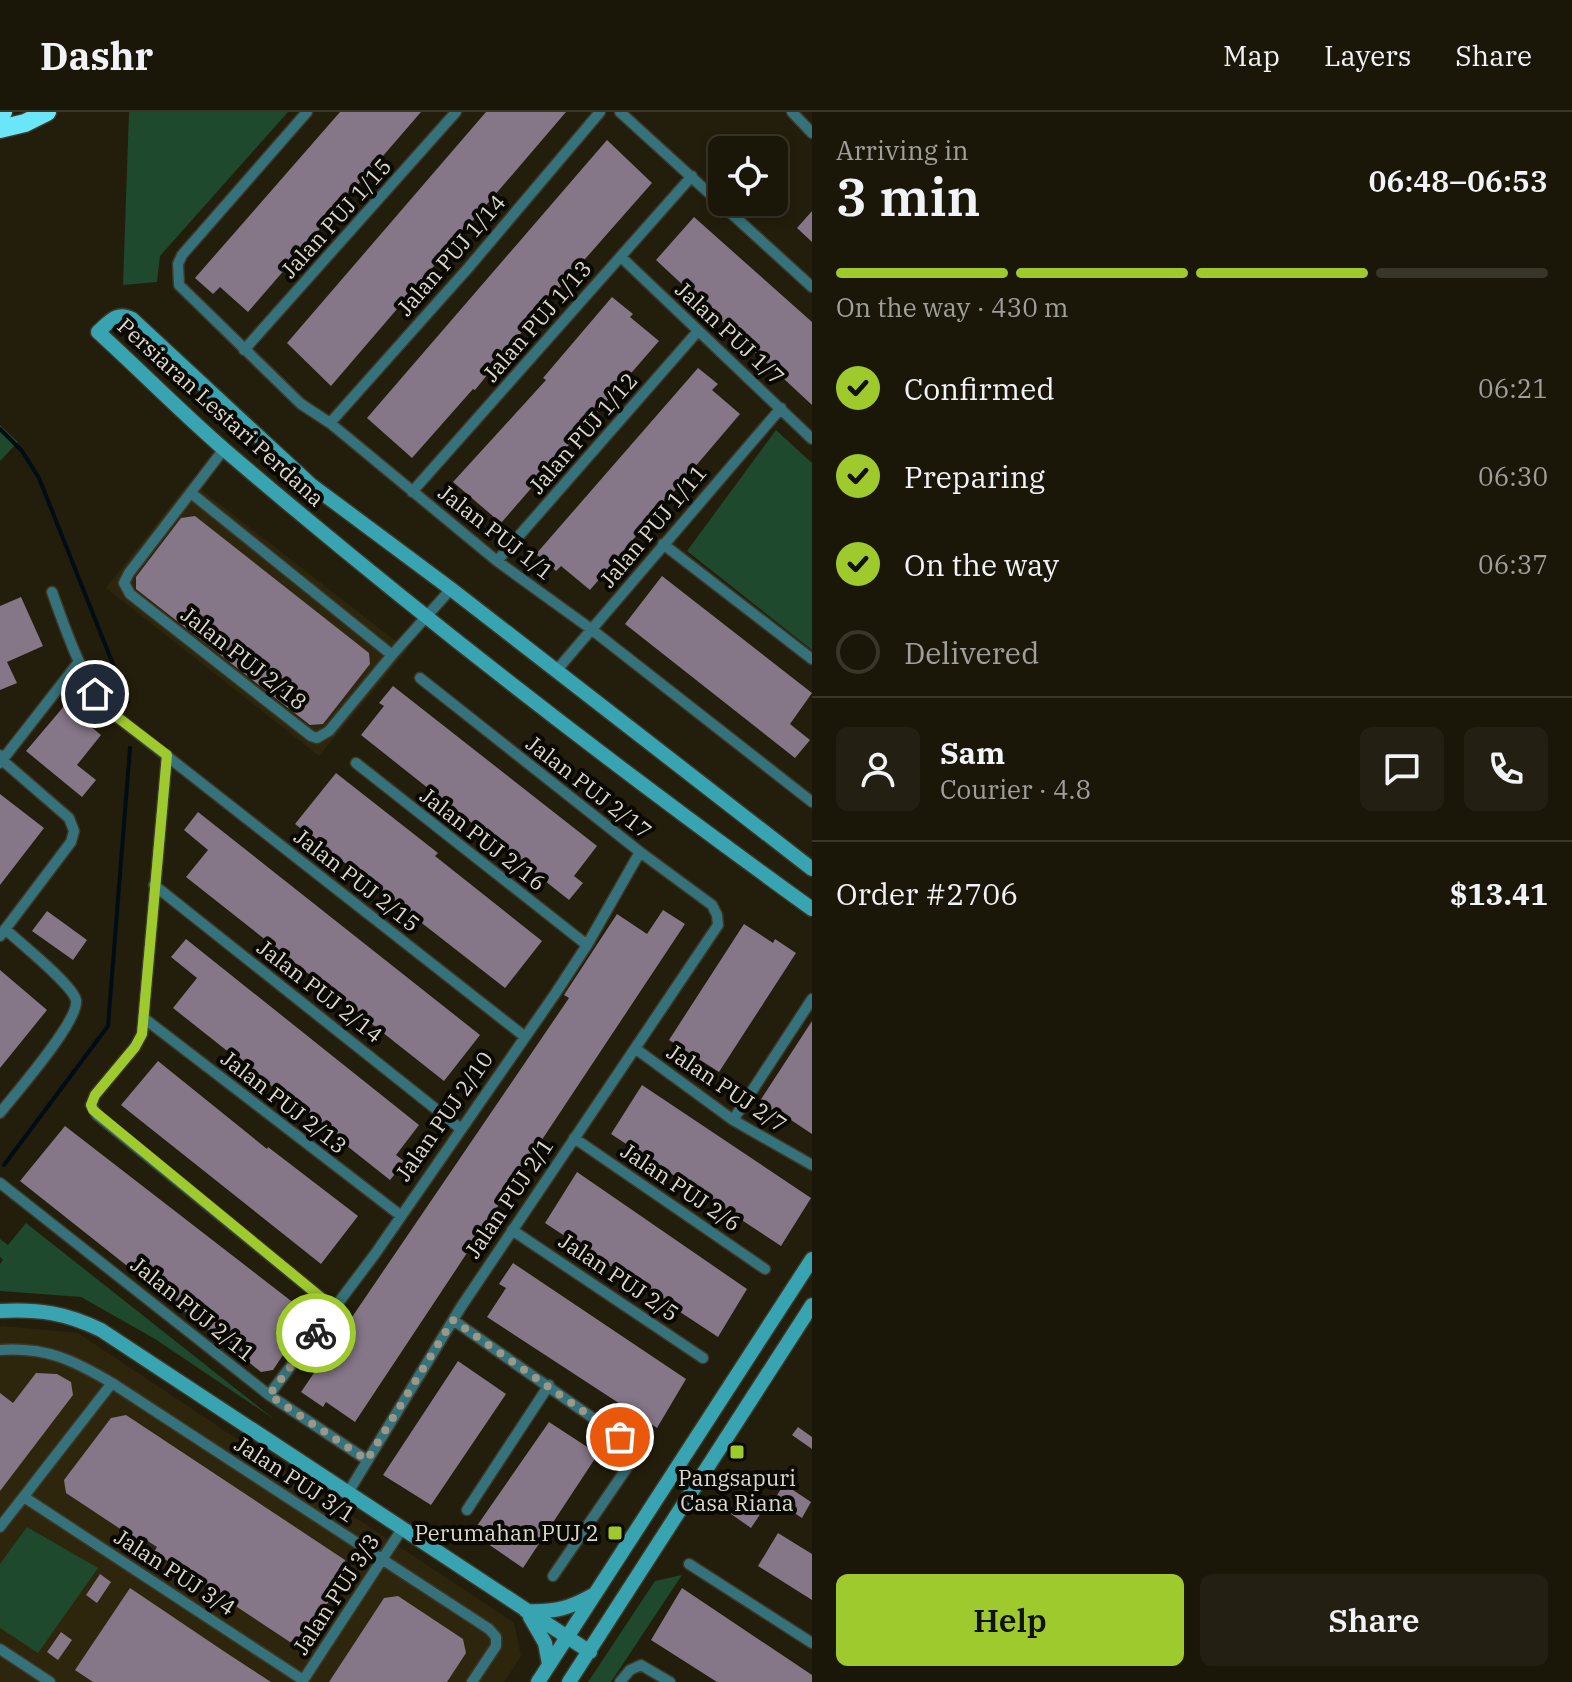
<!DOCTYPE html>
<meta charset="utf-8">
<style>
:root{--surface:#1a1608;--page:#231f12;--text:#f1f3f6;--muted:#9f9f9c;--line:#383529;--accent:#9fca2d}
body{margin:0;font-family:"IBM Plex Serif",serif;background:var(--page);color:var(--text);height:100vh;display:flex;flex-direction:column;font-size:30px;white-space:nowrap}
*{box-sizing:border-box;margin:0}
p{font-size:26px;color:var(--muted)}
.icon{flex:none;width:44px;height:44px;fill:none;stroke:currentColor;stroke-width:2;stroke-linecap:round;stroke-linejoin:round}
.map{position:relative;flex:1;overflow:hidden}
.details{display:flex;flex-direction:column;background:var(--surface);width:760px}
.details>*{flex:none}
.fabs{position:absolute;left:708px;top:24px;display:grid;gap:16px}
.fabs a{display:grid;place-items:center;width:80px;height:80px;border-radius:12px;background:var(--surface);box-shadow:0 4px 12px #0003,0 0 0 2px var(--line);font-size:40px}
.pin{position:absolute;display:grid;place-items:center;width:68px;height:68px;color:#fff;margin:-34px;border:4px solid #fff;border-radius:50%;box-shadow:0 2px 8px #0007}
.courier{position:absolute;display:grid;place-items:center;width:80px;height:80px;margin:-40px;border:6px solid #9fca2d;border-radius:50%;background:#fff;color:#222;box-shadow:0 2px 10px #0007}
.head em{font-style:normal;font-weight:600}
.head div{display:flex;flex-direction:column-reverse}
.head{display:flex;align-items:center;justify-content:space-between;height:136px;padding:0 24px}
h1{font-size:52px;font-weight:600;line-height:60px}
.bar{display:grid;grid-template-columns:repeat(4,1fr);gap:12px 8px;align-content:center;height:96px;padding:0 24px}
.bar i{height:10px;border-radius:6px;background:var(--line)}
.bar .on{background:var(--accent)}
.bar p{grid-column:span 4}
.line{display:flex;align-items:center;gap:20px;padding:0 24px;border-top:2px solid var(--line)}
.line div{flex:1}
.round{display:grid;place-items:center;flex:none;width:84px;height:84px;border-radius:12px;background:var(--page)}
ol{padding:0 24px;list-style:none}
li{display:flex;align-items:center;gap:24px;height:88px}
li p{margin-inline-start:auto}
li .icon{padding:8px;border-radius:50%;background:var(--accent);color:#111;stroke-width:4}
li:last-child{color:var(--muted)}
li i{width:44px;height:44px;border:4px solid var(--line);border-radius:50%}
.primary-button{display:flex;gap:16px;margin-top:auto;padding:16px 24px}
.primary-button a{flex:1;height:92px;border-radius:12px;background:var(--accent);color:#111;font-size:32px;font-weight:600;line-height:92px;text-align:center}
.primary-button a+a{background:var(--page);color:var(--text)}
header{display:flex;align-items:center;gap:48px;box-sizing:border-box;height:112px;padding:0 40px;background:var(--surface);border-bottom:2px solid var(--line)}
header strong{font-size:38px}
nav{display:flex;gap:44px;margin-inline-start:auto;font-size:28px}
main{display:flex;flex:1;min-height:0}
.map>svg:first-child{display:block}
.built{fill:#2e260c}
.green{fill:#1e492c}
.lines{fill:none;stroke-linecap:round;stroke-linejoin:round}
.stream{stroke:#000d15;stroke-width:4}
.building{fill:#857688}
.street-casing{stroke:#3d3726;stroke-width:13}
.secondary-casing{stroke:#3d3726;stroke-width:17}
.highway-casing{stroke:#3d3726;stroke-width:21}
.street{stroke:#35727b;stroke-width:10}
.secondary{stroke:#38a3b1;stroke-width:14}
.highway{stroke:#69e7f8;stroke-width:18}
.done{stroke:#9b9789;stroke-width:8;stroke-dasharray:0 14.4}
.route{stroke:#9fca2d;stroke-width:10}
.poi-dot{fill:#9fca2d;stroke:#0a0803;stroke-width:3}
.labels{text-anchor:middle;stroke-width:8;stroke-linejoin:round;paint-order:stroke}
.street-label{font-size:22px;fill:#dcd8cd;stroke:#0a0803}
.poi-label{font-size:22px;fill:#dcd8cd;stroke:#0a0803}
</style>
<header>
<strong>Dashr</strong>
<nav><a>Map</a><a>Layers</a><a>Share</a></nav>
</header>
<main>
<div class="map">
<svg width="812" height="1570" viewBox="0 0 812 1570">
<rect width="100%" height="100%" fill="#231d0b"/>
<path class="built" d="M190 369 407 538 319 644 106 476Z
M3 1214 78 1221 514 1511 521 1544 504 1570H0V1215Z"/>
<path class="green" d="M129 0H288L160 144 157 170 123 173Z
M0 313 18 330 0 349Z
M776 318 812 351V538L687 439Z
M26 1111 274 1307 155 1227 81 1185 0 1179V1152L3 1148 0 1145V1127L8 1133Z
M27 1415 98 1456 38 1541 0 1516V1452Z
M682 1463 611 1570H588L655 1469Z"/>
<g class="lines">
<path class="stream" d="M0 317 22 339 39 366 128 590
M4 1053 108 914 130 636"/>
</g>
<path class="building" d="M340 0H421L248 200 220 175 213 182 195 166Z
M486 0H566L331 274 287 231Z
M607 28 652 71 534 205 475 278 473 277 412 346 367 306Z
M812 99V130L797 116Z
M694 105 812 210V293L656 148Z
M612 185 633 202 630 205 659 229 501 411 453 370 546 268 543 266Z
M698 256 718 272 712 278 740 302 590 478 561 454 556 459 536 442Z
M195 404 369 541 370 552 323 612 310 613 136 477V465L181 406Z
M662 464 812 581 790 612 810 628 795 646 625 512Z
M21 485 43 534 7 550 17 571 0 578V494Z
M393 574 597 734 574 764 583 771 569 788 361 623 384 594 379 591Z
M65 593 101 623 77 653 96 668 82 685 26 639Z
M336 661 438 741 435 744 542 829 505 876 295 712Z
M0 682 44 716 0 773Z
M198 700 480 923 444 969 186 765 208 738 184 718Z
M663 798 685 812 355 1310 326 1290 323 1295 301 1280 569 886 564 883 617 802 647 822Z
M47 799 87 828 73 848 32 819Z
M744 812 773 831 775 827 796 841 719 960 669 928Z
M186 827 419 1013 396 1043 405 1050 390 1068 173 896 197 866 171 845Z
M0 858 47 898 0 956Z
M812 909V1022L782 1002 779 1006 758 992Z
M158 949 267 1037 268 1035 358 1104 321 1152 121 993Z
M642 973 811 1086 781 1134 611 1022Z
M65 1014 299 1195 276 1224 289 1234 273 1258 261 1260 20 1069Z
M577 1060 747 1177 718 1225 545 1111Z
M513 1151 686 1267 657 1316 487 1205 506 1176 499 1172Z
M458 1249 506 1282 431 1393 383 1363Z
M36 1261 57 1262 71 1270 73 1283 0 1379V1281L13 1291Z
M126 1303 345 1448 347 1462 304 1527 290 1530 154 1440 157 1435 143 1426 140 1430 66 1381 64 1368 111 1306Z
M549 1310 598 1342 523 1456 472 1421Z
M798 1315 812 1325V1337L792 1323Z
M784 1372 811 1390 802 1406 774 1388Z
M743 1385 763 1398 751 1416 731 1402Z
M778 1421 812 1442V1488L758 1454Z
M100 1462 111 1470 97 1491 86 1483Z
M130 1476 225 1540 271 1570H93L75 1558Z
M682 1476 812 1563V1570H717L651 1528Z
M398 1484 463 1527 466 1541 447 1570H329L384 1486Z
M61 1520 72 1528 58 1548 47 1540Z"/>
<g class="lines">
<defs>
<path id="street" d="M307 0 182 143 178 152 179 173 301 292 330 311 497 449 591 517 812 690
M620 0 812 175
M792 0 812 21
M621 145 812 327
M244 238 456 0
M330 311 469 155 600 0
M224 337 129 461 124 471 130 482 311 624 317 626 329 619 392 543 451 477
M412 380 692 64
M191 381 392 543
M663 432 812 547
M497 449 698 219
M52 480C68 524 81 566 112 601L524 924
M556 559 781 296
M0 643 2 648 69 706 74 719 71 730 0 824
M167 643 142 922 135 935 95 983 91 993 97 1003 335 1197
M0 651 78 551
M356 651 587 833
M154 773 461 1017
M145 907 400 1103
M636 937 733 1008 812 1053
M0 1001C15 982 80 908 76 888 72 872 19 830 5 817
M733 1008 812 887
M574 1026 765 1157
M0 1071 269 1283 367 1348
M512 1118 703 1246
M453 1208 620 1325 633 1338V1347L553 1464
M0 1238C47 1235 73 1248 112 1271L489 1517 496 1525V1534L472 1570
M269 1283 375 1142 555 882 587 833 640 740
M349 1379 461 1195 718 813 717 803 712 793 640 740 420 566
M24 1385 303 1568
M467 1398 549 1273
M0 1415 112 1271
M689 1452 812 1531
M0 1537 50 1570
M302 1570 402 1417
M620 1570 630 1558 641 1553 670 1570"/>
<path id="secondary" d="M812 757 451 477 310 372 132 207C117 199 110 209 98 220 141 259 182 301 226 339 414 500 611 652 812 797
M0 1199C40 1197 66 1201 101 1218L590 1540
M526 1499C555 1500 568 1497 593 1483
M530 1505 545 1531 549 1552
M538 1570 812 1147
M569 1570 812 1193"/>
<path id="highway" d="M0 1 3 0
M0 17 25 11 47 0"/>
</defs>
<use href="#street" class="street-casing"/>
<use href="#secondary" class="secondary-casing"/>
<use href="#highway" class="highway-casing"/>
<use href="#street" class="street"/>
<use href="#secondary" class="secondary"/>
<use href="#highway" class="highway"/>
</g>
<g class="lines">
<path class="done" d="M316 1221 269 1283 367 1348 453 1208 620 1325"/>
<path class="route" d="M95 582 112 601 167 643 142 922 135 935 95 983 91 993 93 998 335 1197 316 1221"/>
</g>
<g class="poi-dot">
<rect x="729" y="1332" width="16" height="16" rx="4"/>
<rect x="607" y="1413" width="16" height="16" rx="4"/>
</g>
<g class="labels">
<g class="street-label">
<text transform="translate(336 106) rotate(-48)" y="8">Jalan PUJ 1/15</text>
<text transform="translate(451 143) rotate(-49)" y="8">Jalan PUJ 1/14</text>
<text transform="translate(537 209) rotate(-49)" y="8">Jalan PUJ 1/13</text>
<text transform="translate(730 221) rotate(43)" y="8">Jalan PUJ 1/7</text>
<text transform="translate(221 300) rotate(42)" y="8">Persiaran Lestari Perdana</text>
<text transform="translate(583 321) rotate(-49)" y="8">Jalan PUJ 1/12</text>
<text transform="translate(653 414) rotate(-50)" y="8">Jalan PUJ 1/11</text>
<text transform="translate(496 420) rotate(38)" y="8">Jalan PUJ 1/1</text>
<text transform="translate(244 546) rotate(38)" y="8">Jalan PUJ 2/18</text>
<text transform="translate(589 675) rotate(38)" y="8">Jalan PUJ 2/17</text>
<text transform="translate(483 727) rotate(38)" y="8">Jalan PUJ 2/16</text>
<text transform="translate(357 768) rotate(38)" y="8">Jalan PUJ 2/15</text>
<text transform="translate(320 879) rotate(38)" y="8">Jalan PUJ 2/14</text>
<text transform="translate(727 976) rotate(34)" y="8">Jalan PUJ 2/7</text>
<text transform="translate(284 990) rotate(38)" y="8">Jalan PUJ 2/13</text>
<text transform="translate(444 1004) rotate(-55)" y="8">Jalan PUJ 2/10</text>
<text transform="translate(681 1075) rotate(34)" y="8">Jalan PUJ 2/6</text>
<text transform="translate(509 1086) rotate(-56)" y="8">Jalan PUJ 2/1</text>
<text transform="translate(619 1165) rotate(34)" y="8">Jalan PUJ 2/5</text>
<text transform="translate(193 1197) rotate(39)" y="8">Jalan PUJ 2/11</text>
<text transform="translate(295 1367) rotate(33)" y="8">Jalan PUJ 3/1</text>
<text transform="translate(175 1460) rotate(33)" y="8">Jalan PUJ 3/4</text>
<text transform="translate(336 1482) rotate(-57)" y="8">Jalan PUJ 3/3</text>
</g>
<g class="poi-label">
<text x="737" y="1374">Pangsapuri<tspan x="737" dy="25">Casa Riana</tspan></text>
<text x="599" y="1429" text-anchor="end">Perumahan PUJ 2</text>
</g>
</g>
</svg>
<div class="fabs">
<a><svg class="icon" aria-label="locate" viewBox="0 0 24 24"><circle cx="12" cy="12" r="6"/><path d="M12 2v4M12 18v4M2 12h4M18 12h4"/></svg></a>
</div>
<div class="pin" style="left:620px;top:1325px;background:#ea580c"><svg class="icon" aria-label="bag" viewBox="0 0 24 24"><path d="M5 8h14l-1 12H6zM9 8a3 3 0 0 1 6 0"/></svg></div>
<div class="pin" style="left:95px;top:582px;background:#1f2937"><svg class="icon" aria-label="home" viewBox="0 0 24 24"><path d="M3 11l9-7 9 7M6 9v11h12V9"/></svg></div>
<div class="courier" style="left:316px;top:1221px"><svg class="icon" aria-label="bike" viewBox="0 0 24 24"><circle cx="6" cy="16" r="4"/><circle cx="18" cy="16" r="4"/><path d="M6 16l4-8h5l3 8M10 8l3 8H6M13 5h3"/></svg></div>
</div>
<section class="details">
<div class="head"><div><h1>3 min</h1><p>Arriving in</p></div><em>06:48–06:53</em></div>
<div class="bar"><i class="on"></i><i class="on"></i><i class="on"></i><i></i><p>On the way · 430 m</p></div>
<ol>
<li><svg class="icon" aria-label="check" viewBox="0 0 24 24"><path d="M5 12l5 5 9-10"/></svg>Confirmed<p>06:21</p></li>
<li><svg class="icon" aria-label="check" viewBox="0 0 24 24"><path d="M5 12l5 5 9-10"/></svg>Preparing<p>06:30</p></li>
<li><svg class="icon" aria-label="check" viewBox="0 0 24 24"><path d="M5 12l5 5 9-10"/></svg>On the way<p>06:37</p></li>
<li><i></i>Delivered</li>
</ol>
<div class="line" style="height:144px"><a class="round"><svg class="icon" aria-label="person" viewBox="0 0 24 24"><circle cx="12" cy="8" r="4"/><path d="M4 21q1-7 8-7t8 7"/></svg></a><div><b>Sam</b><p>Courier · 4.8</p></div><a class="round"><svg class="icon" aria-label="chat" viewBox="0 0 24 24"><path d="M4 5h16v11H9l-5 4z"/></svg></a><a class="round"><svg class="icon" aria-label="phone" viewBox="0 0 24 24"><path d="M5 4h4l2 5-3 2q2 4 5 5l2-3 5 2v4C11 20 4 13 5 4z"/></svg></a></div>
<div class="line" style="height:104px"><div>Order #2706</div><b>$13.41</b></div>
<div class="primary-button"><a>Help</a><a>Share</a></div>
</section>
</main>
